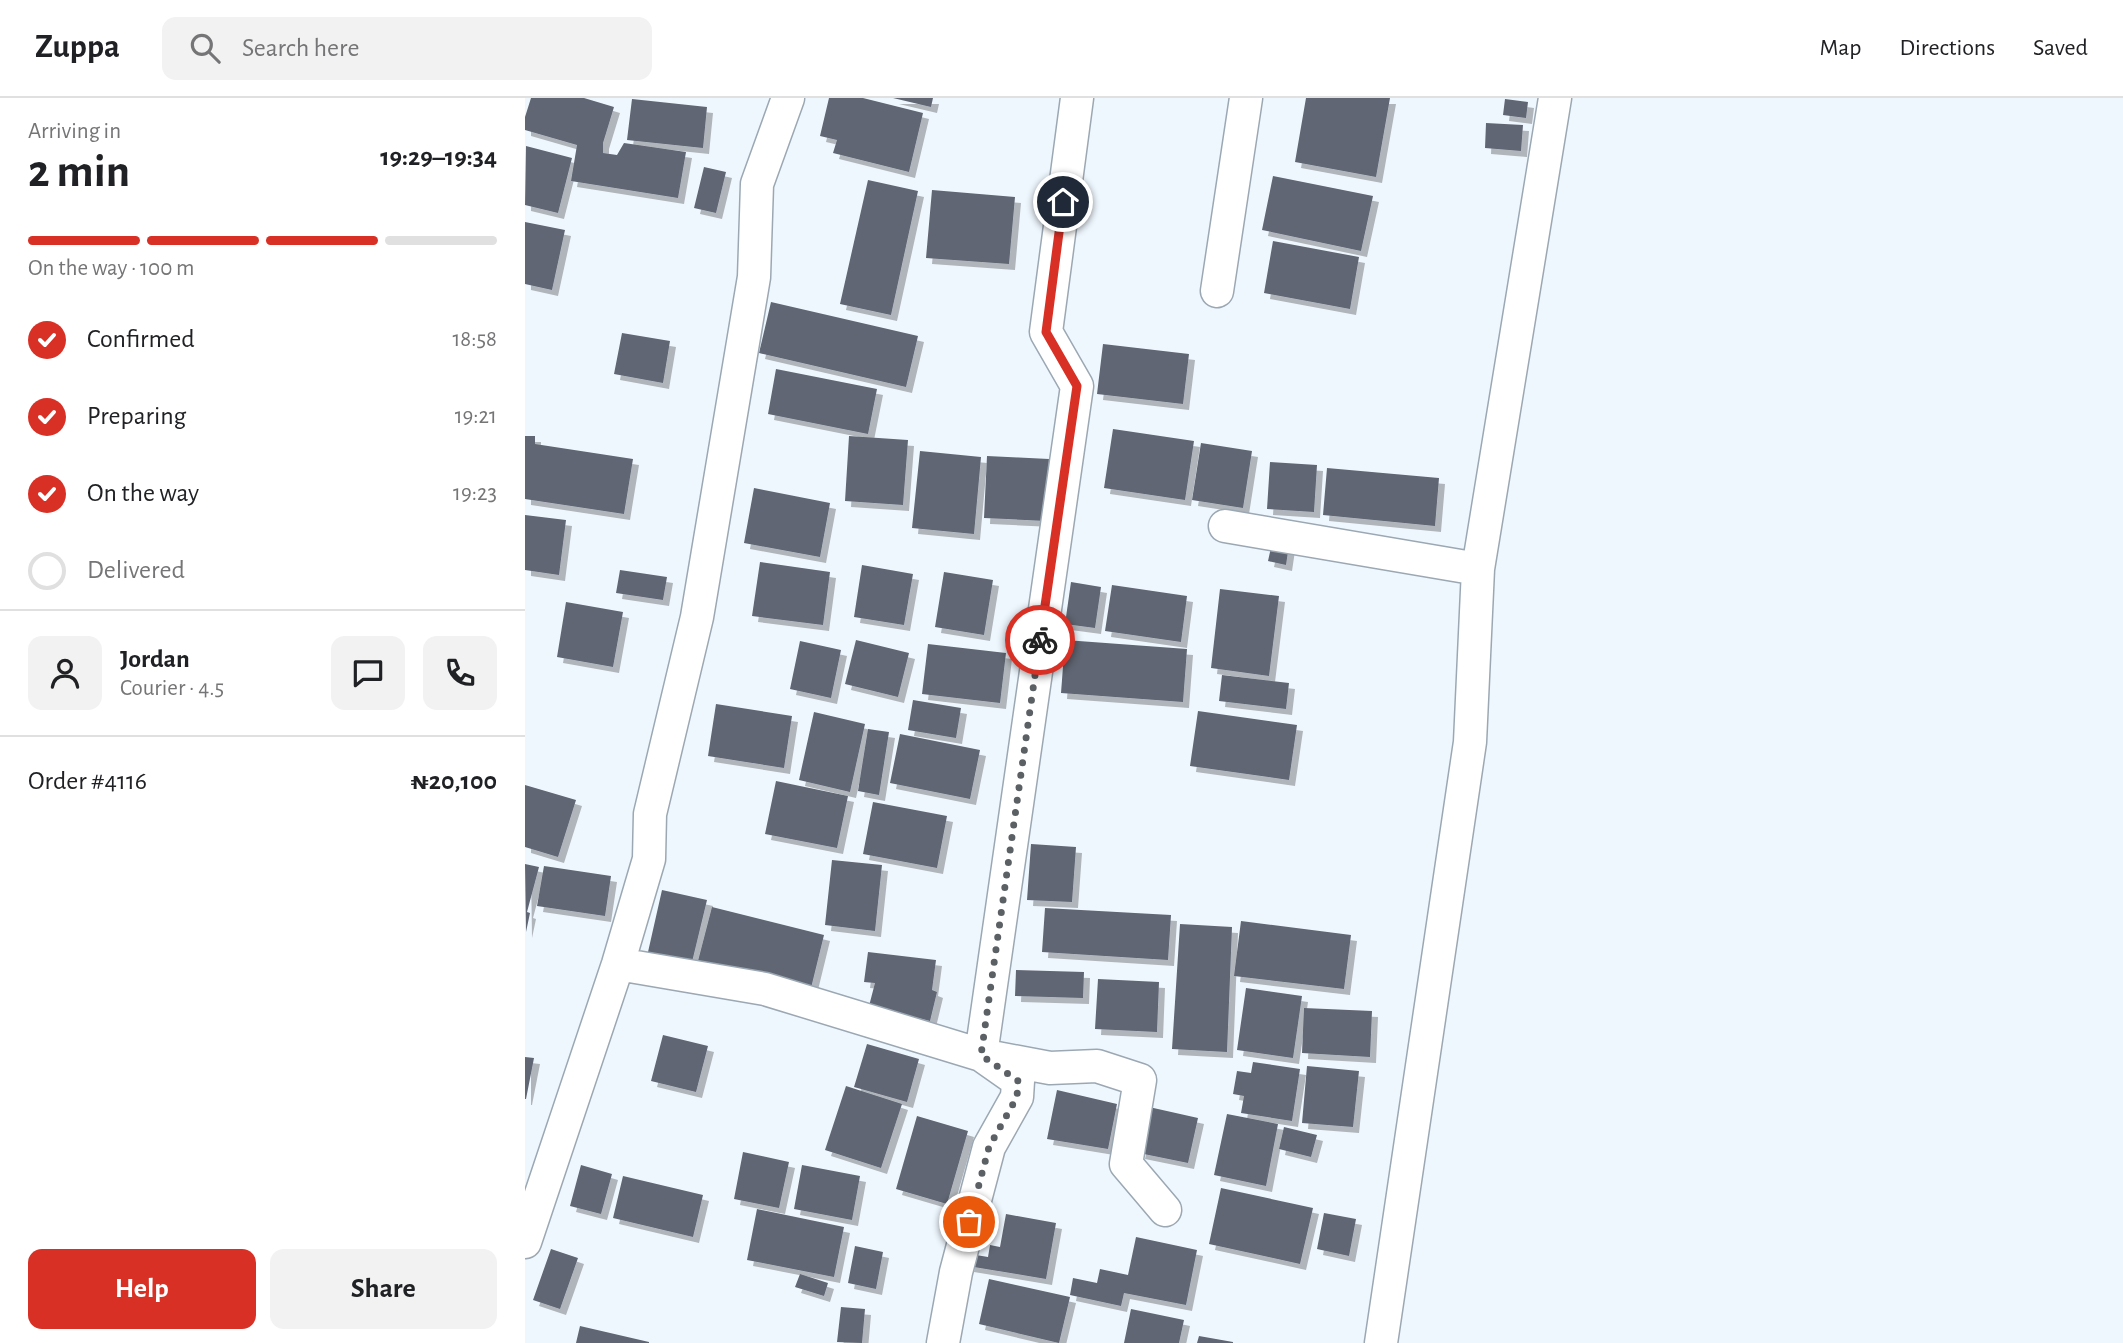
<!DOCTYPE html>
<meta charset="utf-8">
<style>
:root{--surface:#fff;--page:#f2f2f2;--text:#202124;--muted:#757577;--line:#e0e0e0;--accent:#d93025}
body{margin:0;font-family:"Alegreya Sans",sans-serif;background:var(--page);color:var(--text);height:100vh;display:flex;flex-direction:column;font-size:26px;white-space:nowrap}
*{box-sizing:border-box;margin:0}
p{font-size:23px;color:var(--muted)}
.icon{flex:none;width:38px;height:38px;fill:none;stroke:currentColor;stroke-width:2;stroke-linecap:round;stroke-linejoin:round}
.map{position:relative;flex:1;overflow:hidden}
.side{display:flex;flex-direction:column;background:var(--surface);width:525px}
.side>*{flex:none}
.pin{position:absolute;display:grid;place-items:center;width:60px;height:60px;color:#fff;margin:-30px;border:4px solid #fff;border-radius:50%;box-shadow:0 2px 7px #0007}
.courier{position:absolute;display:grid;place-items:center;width:70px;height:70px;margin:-35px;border:5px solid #d93025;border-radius:50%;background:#fff;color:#222;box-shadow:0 2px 9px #0007}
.headline em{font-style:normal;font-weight:700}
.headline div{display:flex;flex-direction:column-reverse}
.headline{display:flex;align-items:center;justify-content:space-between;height:119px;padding:0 28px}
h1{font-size:46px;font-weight:700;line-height:52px}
.bar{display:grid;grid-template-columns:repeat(4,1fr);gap:10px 7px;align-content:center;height:84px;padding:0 28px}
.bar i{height:9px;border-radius:5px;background:var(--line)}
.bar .selected{background:var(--accent)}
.bar p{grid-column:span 4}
.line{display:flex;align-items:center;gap:18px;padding:0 28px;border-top:2px solid var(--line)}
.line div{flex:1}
.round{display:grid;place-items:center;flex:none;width:74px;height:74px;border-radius:14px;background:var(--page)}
ol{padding:0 28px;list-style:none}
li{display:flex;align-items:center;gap:21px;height:77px}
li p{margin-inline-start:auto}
li .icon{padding:7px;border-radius:50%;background:var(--accent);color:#fff;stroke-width:4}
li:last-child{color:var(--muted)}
li i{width:38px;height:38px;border:4px solid var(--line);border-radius:50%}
.primary-button{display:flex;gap:14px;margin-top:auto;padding:14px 28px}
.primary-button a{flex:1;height:80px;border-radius:14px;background:var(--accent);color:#fff;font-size:28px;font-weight:700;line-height:80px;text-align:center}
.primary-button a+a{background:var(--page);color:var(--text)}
header{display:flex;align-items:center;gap:42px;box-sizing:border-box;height:98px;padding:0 35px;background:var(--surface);border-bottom:2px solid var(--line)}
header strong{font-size:33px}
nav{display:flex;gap:38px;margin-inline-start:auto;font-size:24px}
.search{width:490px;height:63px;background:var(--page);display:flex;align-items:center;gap:18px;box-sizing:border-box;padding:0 24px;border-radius:14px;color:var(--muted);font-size:26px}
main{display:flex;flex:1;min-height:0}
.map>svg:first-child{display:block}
.building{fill:#616673;filter:url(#shadow)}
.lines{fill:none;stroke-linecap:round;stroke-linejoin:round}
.minor-casing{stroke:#9ba8b3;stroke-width:35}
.minor{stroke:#fff;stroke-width:32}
.done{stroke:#5b6065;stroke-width:7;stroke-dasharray:0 12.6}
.route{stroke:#d93025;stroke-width:9}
</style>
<header>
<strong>Zuppa</strong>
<div class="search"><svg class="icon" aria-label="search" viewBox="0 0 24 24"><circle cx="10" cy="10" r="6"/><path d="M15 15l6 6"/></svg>Search here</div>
<nav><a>Map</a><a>Directions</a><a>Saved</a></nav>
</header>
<main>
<section class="side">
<div class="headline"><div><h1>2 min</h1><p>Arriving in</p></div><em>19:29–19:34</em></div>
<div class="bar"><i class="selected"></i><i class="selected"></i><i class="selected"></i><i></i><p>On the way · 100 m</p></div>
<ol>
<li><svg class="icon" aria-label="check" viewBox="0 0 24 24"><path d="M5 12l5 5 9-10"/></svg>Confirmed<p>18:58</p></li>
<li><svg class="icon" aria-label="check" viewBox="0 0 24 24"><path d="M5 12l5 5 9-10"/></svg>Preparing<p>19:21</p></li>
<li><svg class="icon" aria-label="check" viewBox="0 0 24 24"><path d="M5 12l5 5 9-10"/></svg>On the way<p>19:23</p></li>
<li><i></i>Delivered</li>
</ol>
<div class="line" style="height:126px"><a class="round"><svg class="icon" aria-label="person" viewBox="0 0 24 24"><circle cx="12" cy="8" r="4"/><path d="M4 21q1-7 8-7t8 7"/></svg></a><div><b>Jordan</b><p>Courier · 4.5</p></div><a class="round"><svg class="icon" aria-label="chat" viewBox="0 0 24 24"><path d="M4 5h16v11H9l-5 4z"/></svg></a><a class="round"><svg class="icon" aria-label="phone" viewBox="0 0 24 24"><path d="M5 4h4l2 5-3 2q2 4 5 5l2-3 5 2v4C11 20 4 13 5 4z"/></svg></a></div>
<div class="line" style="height:91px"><div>Order #4116</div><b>₦20,100</b></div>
<div class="primary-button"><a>Help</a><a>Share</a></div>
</section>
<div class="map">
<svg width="1598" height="1245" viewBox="0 0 1598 1245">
<defs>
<filter id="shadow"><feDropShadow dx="6" dy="6" stdDeviation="0" flood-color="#0004"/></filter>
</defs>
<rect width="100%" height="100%" fill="#eff7fe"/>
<path class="building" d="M6 0H59L89 9 78 45V55L92 57 99 45 161 54 153 100 46 83 52 47 0 32V19Z
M304 0H338L398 15 384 74 308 55 312 42 295 38Z
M368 0H408L406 9Z
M781 0H865L851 79 770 64Z
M107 1 182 9 178 50 102 42Z
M980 1 1003 4 1001 20 978 17Z
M961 25 998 27 996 53 960 50Z
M1 48 47 60 33 115 0 107Z
M179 69 201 74 191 115 169 110Z
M748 78 848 98 836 153 737 132Z
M343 82 393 93 366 217 315 206Z
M407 92 490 99 484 166 401 160Z
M0 124 40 132 27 192 0 186Z
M748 143 834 159 825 211 739 195Z
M246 204 393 238 381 289 234 255Z
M97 235 145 243 138 285 89 276Z
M578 246 664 256 658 306 572 296Z
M251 271 352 291 343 336 243 316Z
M588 331 669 343 660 402 579 390Z
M0 338H10V346L108 361 99 416 0 401Z
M324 338 383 342 378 407 320 403Z
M676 345 727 353 718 410 667 402Z
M395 353 456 359 449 436 387 430Z
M462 358 524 361 522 423 459 420Z
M745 364 792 367 789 414 742 411Z
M802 370 914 380 910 428 798 417Z
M229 390 305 405 295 459 219 445Z
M0 417 41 422 34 477 0 472Z
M747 445 764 447 761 467 743 463Z
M235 464 305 474 298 527 227 518Z
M337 467 388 476 379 527 329 519Z
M95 472 142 479 138 502 91 495Z
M419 474 468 482 459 537 410 529Z
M546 484 576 489 570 530 540 526Z
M587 487 662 498 656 544 580 533Z
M695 491 754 498 744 578 686 570Z
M41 504 98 514 88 569 32 559Z
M331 542 384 555 373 599 320 586Z
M540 542 662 551 658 604 536 595Z
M275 543 316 552 306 600 265 591Z
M403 546 481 555 475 605 397 596Z
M697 577 764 585 761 611 694 603Z
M388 602 436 610 431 640 383 632Z
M191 606 267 618 259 670 183 658Z
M673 613 772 627 764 682 665 668Z
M289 614 340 626 325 694 274 682Z
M343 631 364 634 354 697 333 693Z
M375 636 455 652 445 701 365 685Z
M251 683 323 698 312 750 240 736Z
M0 687 51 702 33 759 0 749Z
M348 704 422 718 412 770 338 756Z
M506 746 551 749 547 804 502 802Z
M307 762 357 767 350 833 300 827Z
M0 766 14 769 2 814 5 815 1 834Z
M19 768 86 778 80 818 12 808Z
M137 792 182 802 167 864 123 854Z
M187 809 299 837 286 890 173 863Z
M520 810 646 817 643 862 517 854Z
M716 823 826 837 819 891 709 878Z
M655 826 707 829 702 954 647 951Z
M343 854 411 862 407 892 412 894 405 923 344 908 350 885 339 884Z
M491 872 559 874 558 900 490 898Z
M573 881 634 884 632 934 570 931Z
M721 890 777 898 768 960 712 952Z
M779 910 847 913 845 959 777 955Z
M138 937 183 948 171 994 126 983Z
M342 946 394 961 382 1004 329 989Z
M0 959 9 960 1 1001H0Z
M728 964 775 971 767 1023 716 1015 719 998 708 996 712 973 726 975Z
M782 968 834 973 828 1029 777 1025Z
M321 988 377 1006 356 1070 300 1052Z
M532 992 592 1006 583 1051 522 1041Z
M624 1009 673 1020 663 1065 614 1055Z
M702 1016 753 1026 741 1088 689 1077Z
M392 1018 443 1033 422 1106 371 1091Z
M759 1029 792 1037 786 1059 754 1051Z
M218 1054 264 1064 254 1110 209 1101Z
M56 1067 87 1076 76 1116 45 1108Z
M277 1067 335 1078 327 1122 269 1111Z
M98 1078 178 1097 168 1139 88 1120Z
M696 1090 788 1110 775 1166 684 1146Z
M232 1111 319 1129 309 1179 222 1162Z
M799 1115 831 1121 824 1158 792 1151Z
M481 1116 531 1125 521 1181 443 1168 445 1156 463 1159 465 1147 475 1149Z
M611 1139 672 1152 661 1207 599 1195 596 1208 545 1197 548 1180 572 1185 575 1171 603 1177Z
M330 1148 358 1154 351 1191 323 1185Z
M26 1151 53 1160 35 1211 8 1202Z
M275 1176 303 1185 299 1198 270 1189Z
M464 1181 545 1199 534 1245 454 1226Z
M316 1209 340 1211 337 1245 312 1244Z
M606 1211 659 1222 654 1245H599Z
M55 1228 124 1244V1245H51Z
M674 1238 708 1244V1245H672Z"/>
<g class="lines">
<defs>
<path id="minor" d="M692 193 721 0
M700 428 953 471
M93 866 240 891 456 957 525 970 572 968 615 982 601 1066 640 1112
M0 1144 93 866 124 761 125 716 172 519 229 179 232 86 263 0
M418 1245 431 1174 464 1049 492 999 493 983 456 957 552 288 521 234 552 0
M856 1245 945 644 953 471 1030 0"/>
</defs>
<use href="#minor" class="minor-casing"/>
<use href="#minor" class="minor"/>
</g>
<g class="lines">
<path class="done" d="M444 1124 464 1049 492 999 493 983 456 957 515 542"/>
<path class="route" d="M515 542 552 288 521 234 538 104"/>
</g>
</svg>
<div class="pin" style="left:444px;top:1124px;background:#ea580c"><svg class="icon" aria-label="bag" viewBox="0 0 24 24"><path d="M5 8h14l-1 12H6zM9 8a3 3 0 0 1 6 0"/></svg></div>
<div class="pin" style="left:538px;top:104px;background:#1f2937"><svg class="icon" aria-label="home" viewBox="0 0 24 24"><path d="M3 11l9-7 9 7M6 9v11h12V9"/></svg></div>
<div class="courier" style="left:515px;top:542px"><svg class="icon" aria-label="bike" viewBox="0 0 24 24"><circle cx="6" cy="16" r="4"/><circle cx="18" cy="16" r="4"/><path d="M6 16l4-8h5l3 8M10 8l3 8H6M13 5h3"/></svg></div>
</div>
</main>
